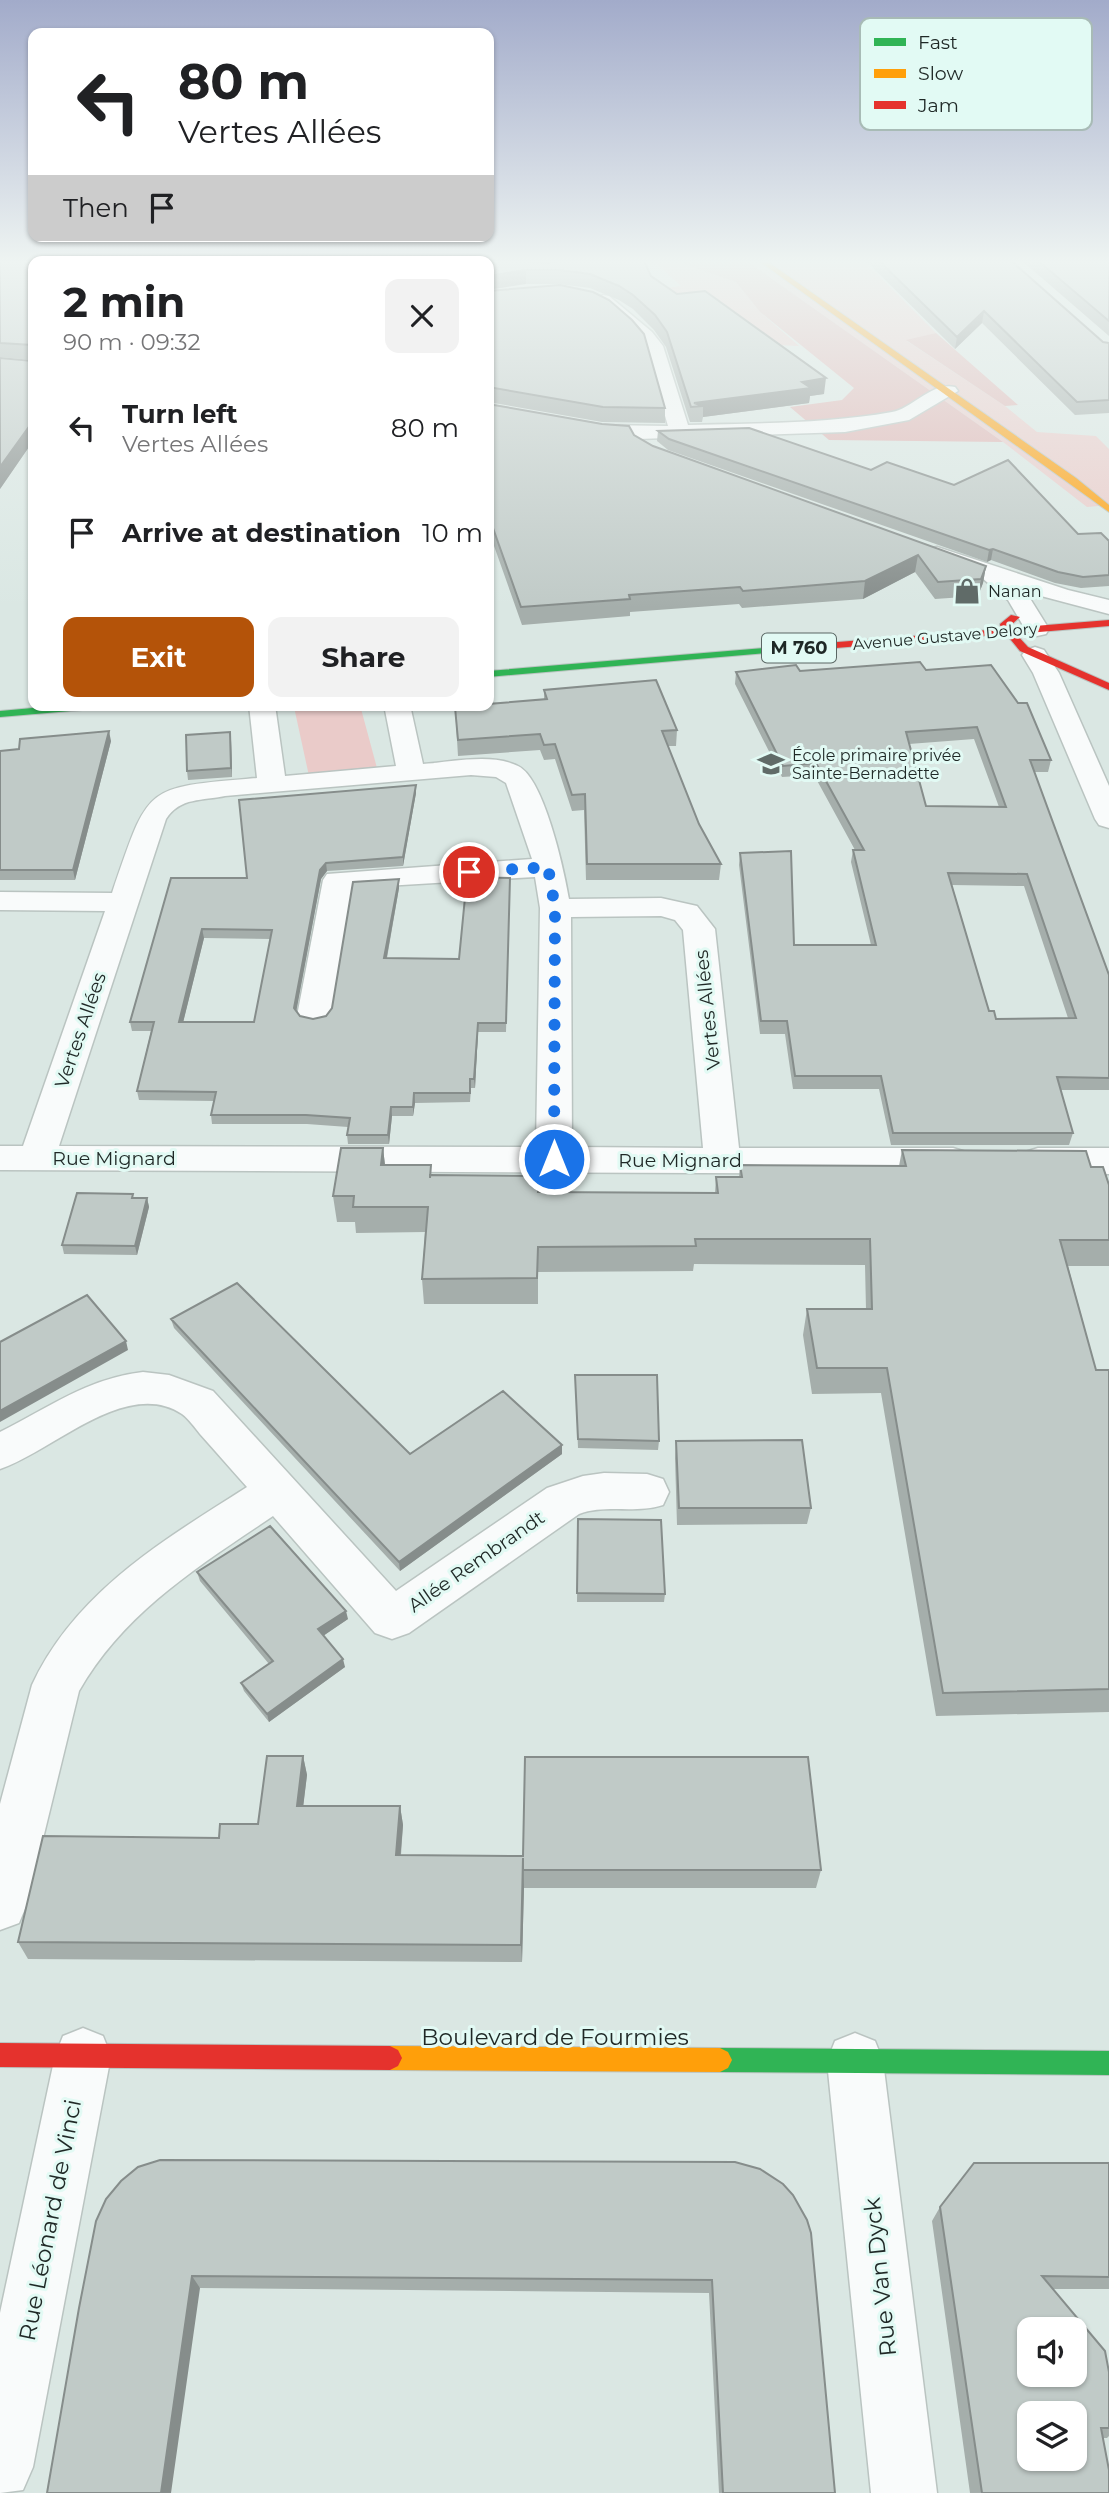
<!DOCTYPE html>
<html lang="en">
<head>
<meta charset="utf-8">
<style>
  :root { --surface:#fff; --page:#f2f2f2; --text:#202124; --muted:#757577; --accent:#b45309 }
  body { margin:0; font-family:Montserrat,sans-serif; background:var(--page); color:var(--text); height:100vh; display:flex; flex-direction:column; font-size:26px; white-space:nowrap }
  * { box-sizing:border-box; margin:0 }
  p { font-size:23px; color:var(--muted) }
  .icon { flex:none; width:38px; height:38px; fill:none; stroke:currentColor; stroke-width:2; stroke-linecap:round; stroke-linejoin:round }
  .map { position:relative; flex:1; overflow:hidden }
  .sheet { position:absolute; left:28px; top:256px; width:466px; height:455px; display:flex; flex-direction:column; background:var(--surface); border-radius:14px; box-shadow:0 2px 5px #0004 }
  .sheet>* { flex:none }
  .top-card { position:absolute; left:28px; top:28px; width:466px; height:214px; border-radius:14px; box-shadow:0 2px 5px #0004; background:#fff; color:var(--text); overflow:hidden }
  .tools { position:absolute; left:1017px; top:2317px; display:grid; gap:14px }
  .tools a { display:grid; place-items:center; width:70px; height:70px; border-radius:14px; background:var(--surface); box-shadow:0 2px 5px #0004; font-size:35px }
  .pin { position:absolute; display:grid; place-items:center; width:60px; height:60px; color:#fff; margin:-30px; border:4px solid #fff; border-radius:50%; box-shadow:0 2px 7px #0007 }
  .me { position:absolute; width:77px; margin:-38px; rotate:0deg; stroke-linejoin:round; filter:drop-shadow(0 0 5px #0008) }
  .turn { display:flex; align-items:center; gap:24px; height:147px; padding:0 35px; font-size:32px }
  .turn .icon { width:91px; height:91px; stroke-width:2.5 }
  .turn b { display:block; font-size:49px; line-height:60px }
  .then { display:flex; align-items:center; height:66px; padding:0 35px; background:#0003; gap:14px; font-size:26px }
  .round { display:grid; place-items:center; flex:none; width:74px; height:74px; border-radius:14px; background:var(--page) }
  .overview { display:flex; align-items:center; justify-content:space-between; height:119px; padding:0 35px }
  h1 { font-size:42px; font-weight:700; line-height:52px }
  .action { display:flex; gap:14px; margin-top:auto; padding:14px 35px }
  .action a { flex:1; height:80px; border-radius:14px; background:var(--accent); color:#fff; font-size:28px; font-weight:700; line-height:80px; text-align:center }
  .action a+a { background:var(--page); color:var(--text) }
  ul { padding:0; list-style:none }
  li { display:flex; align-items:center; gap:21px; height:105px; padding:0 35px }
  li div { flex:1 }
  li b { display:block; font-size:26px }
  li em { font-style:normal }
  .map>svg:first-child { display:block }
  .green { fill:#eacbc9 }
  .forest { fill:#dfb3b2 }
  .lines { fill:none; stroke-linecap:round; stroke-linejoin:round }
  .street-casing { stroke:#bac4c1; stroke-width:3 }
  .fast-casing { stroke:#bac4c1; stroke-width:2 }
  .slow-casing { stroke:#bac4c1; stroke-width:2 }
  .jam-casing { stroke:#bac4c1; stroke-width:2 }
  .street { fill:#f9fbfb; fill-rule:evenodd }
  .fast { fill:#30b455; fill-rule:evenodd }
  .slow { fill:#ff9f0a; fill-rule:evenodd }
  .jam { fill:#e5322d; fill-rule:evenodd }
  .wall { fill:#a5aeab; fill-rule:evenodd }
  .shaded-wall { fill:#868d8b }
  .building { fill:#c0cac7; stroke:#868d8b; stroke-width:2; fill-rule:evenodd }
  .route { stroke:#1a73e8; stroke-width:12; stroke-dasharray:0 21.6 }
  .labels { text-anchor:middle; stroke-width:6; stroke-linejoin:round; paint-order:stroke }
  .far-poi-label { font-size:16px; fill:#1f2826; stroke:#e2faf4; text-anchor:start }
  .far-street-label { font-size:16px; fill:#1f2826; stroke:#e2faf4 }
  .shield { fill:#e2faf4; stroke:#5a6764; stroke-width:2 }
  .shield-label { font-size:18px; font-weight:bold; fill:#1f2826 }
  .street-label { font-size:19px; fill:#1f2826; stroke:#e2faf4 }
  .near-street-label { font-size:23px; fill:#1f2826; stroke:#e2faf4 }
  .key { fill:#e2faf4; stroke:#a8bbb6; stroke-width:2 }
  .key-label { font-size:19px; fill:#1f2826 }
</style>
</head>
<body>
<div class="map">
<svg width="1109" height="2493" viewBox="0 0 1109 2493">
  <rect width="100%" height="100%" fill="#dae7e3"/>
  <!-- green -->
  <path class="green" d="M651,259H679L684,264L736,282L760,312L799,346L776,345L624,294L681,286Z
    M744,259H862L936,333L907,341L1005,406L1037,432L1096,436L1109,449V505L1087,507L1003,442Z
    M316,705H360L377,768L309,776L294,707Z"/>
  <!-- forest -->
  <path class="forest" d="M679,259H744L1003,442L829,440L790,407L842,400L854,388L760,312L736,282L684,264Z
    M936,333L1018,405L1005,406L906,340Z"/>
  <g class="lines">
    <!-- street casing -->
    <g class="street-casing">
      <path id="street" d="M603,295L609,296L652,332L663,346L688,425C756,423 825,424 892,412C913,408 933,381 955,387L958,391L909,420L845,432L638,439L602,437L488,417V405L602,425L668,426L645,347L597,304L594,300Z
        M937,547L1068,590L1109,600V614L1026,592L1049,629L1046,634L1037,636L1028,634L1008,600L981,577L929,559L925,554L929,549Z
        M1035,647L1044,650L1059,673L1109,786V828L1099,825L1095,819L1033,673L1022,655L1026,650Z
        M249,705H275L285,776L396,766L384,705H410L423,764C452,762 492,753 518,766C544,778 564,870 569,899L661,898L697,906L715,929L739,1148H953L966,1152L971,1161L966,1170L953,1174L0,1170V1146H23L105,911L0,910V892L112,893C150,784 142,788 257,778ZM471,775L496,777L506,783L532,859L327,874L323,880L297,1016L302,1023L314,1026L326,1023L331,1016L352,888L535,877L540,908L536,1147L59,1146L166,819C180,797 203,801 225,796ZM661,916L675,920L683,930L703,1148L572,1147L571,917Z
        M1038,1148H1109V1174H1038L1025,1170L1020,1161L1025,1152Z
        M143,1372L169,1375L213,1391L396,1591L547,1488L583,1476L604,1473L647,1474L663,1479L669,1492L663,1505C635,1514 606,1504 579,1514L409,1633L392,1639L375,1633L273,1516C199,1566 124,1612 79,1691L27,1904L19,1923L0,1930V1804L32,1685C75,1592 164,1540 247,1487C231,1469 216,1452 200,1434C195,1428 189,1419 182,1414C126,1377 52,1452 0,1469V1432C50,1407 86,1379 143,1372Z
        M83,2028L103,2036L111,2056L33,2467L23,2490L0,2493V2313L55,2056L63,2036Z
        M855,2033L875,2041L883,2061L937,2493H871L827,2061L835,2041Z"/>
    </g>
    <!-- fast casing -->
    <g class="fast-casing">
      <path id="fast" d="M775,647L779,648V652L488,677V671Z
        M65,705H111L106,708L0,717V711Z
        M720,2048L1109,2051V2075L720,2072L712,2068L708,2060L712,2052Z"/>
    </g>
    <!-- slow casing -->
    <g class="slow-casing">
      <path id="slow" d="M756,259H764L1076,478L1109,505V512Z
        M390,2046L720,2048L728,2052L732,2060L728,2068L720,2072L390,2070L382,2066L378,2058L382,2050Z"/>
    </g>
    <!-- jam casing -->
    <g class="jam-casing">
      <path id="jam" d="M1011,615L1020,617L1010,626L1011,628L1109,620V626L1016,634L1028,647L1109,683V690L1020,651L1006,634L775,653L770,650L775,647L1001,629L1000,624Z
        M0,2043L390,2046L398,2050L402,2058L398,2066L390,2070L0,2067Z"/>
    </g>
    <!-- street -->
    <use href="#street" class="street"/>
    <!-- fast -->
    <use href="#fast" class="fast"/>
    <!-- slow -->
    <use href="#slow" class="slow"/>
    <!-- jam -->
    <use href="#jam" class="jam"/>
  </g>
  <!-- wall -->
  <path class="wall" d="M0,259L33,261V441L0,489L32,360L0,357Z
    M126,259H543L527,262L651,276L824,394L810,396L809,403L703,417L702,422H690L666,347L654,330L633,309L619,300L590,288L559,284H526L488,261Z
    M866,259H1009L1103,342L1109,343V413L1075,415L982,323L955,349L866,261Z
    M1020,259H1109V336Z
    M488,291L665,408V423L602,422L488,402Z
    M488,404L634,435L653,446L986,566L983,583L978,596L935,599L915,572L863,599L742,608L739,604L630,612V616L522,625L488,529Z
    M658,431L871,470L1078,534L1109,541V586L1081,588L1055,583L991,560L987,562L668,450L657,441Z
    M926,670L1051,760L1048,772H1034L1109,975V1090H1060L1073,1133L1069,1145H891L879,1089H793L785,1034H760L739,865L740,853L794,945H871L851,862L853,850H855L814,775L782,777L735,684L736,672ZM974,739L999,807L926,806L909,744ZM952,885L1024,886L1068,1018L996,1019L989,1011Z
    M544,690L677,730L676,746H668L699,824L721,864L719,880H586L584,810L572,811L555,759L544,760L540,750L458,756L455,707L544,700Z
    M231,740L232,777L188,780L187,771Z
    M111,741L75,880H0V751Z
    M416,793L403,866L327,871L321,879L296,1011L300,1016L313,1019L326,1016L332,1008L399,879V888L387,958L459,959L510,878L506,1032H478L475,1088H471L470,1102L415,1103L413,1116H392L389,1144H348L347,1135L348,1127L307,1124H212L211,1115L214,1101L139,1100L137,1091L151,1031H132L130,1022L171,878H247ZM204,938L271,939L254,1022H183Z
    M383,1148L385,1165L432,1175L539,1192L715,1193L716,1177H739L740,1165L899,1166L902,1150L1091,1167L1109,1185V1266H1068L1096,1370H1109V1712L936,1716L881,1393L812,1394L803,1335L807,1309H866L865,1265L694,1264L693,1271L538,1272V1304H424L422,1279L425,1232L356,1233L355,1222H337L333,1196Z
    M134,1198H147L149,1207L137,1255L64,1254L62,1245Z
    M171,1319L410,1454H562L400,1571L174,1328Z
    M575,1375L659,1441L658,1450L578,1448Z
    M676,1441L811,1508L807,1524L677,1525L675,1458Z
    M578,1519L665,1594L664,1602H577Z
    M197,1572L348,1619L323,1636L345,1667L269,1722L244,1691L241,1683L269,1664L200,1581Z
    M303,1756L307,1775L303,1806H400L403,1825L401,1855L821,1870L816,1888H524V1887L522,1962L28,1959L18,1942L219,1838L258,1824Z
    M735,2162L835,2493H719L709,2293L200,2288L96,2221Z
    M1109,2163V2289H1053L1109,2372V2436L1107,2438H1103L1109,2493H970L932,2221L940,2207Z"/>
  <!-- shaded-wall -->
  <path class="shaded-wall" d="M514,259H536L521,263Z
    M526,270V284L488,290V276Z
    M984,311L982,323L955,349L957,337Z
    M826,378L824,394L810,396L809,403L703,417V406L694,403L802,382Z
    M33,421V441L0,489V467Z
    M993,549L991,560L987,562L989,550Z
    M918,555L915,572L863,599L865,581Z
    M986,566L983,583L978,596L981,579Z
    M109,731L111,741L75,880L73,870Z
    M230,732L231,740L232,777L231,768Z
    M416,785V793L403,866V857Z
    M326,863L327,871L321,879L295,1018L294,1008L320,870Z
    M399,879V888L385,967L384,958Z
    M202,929L204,938L181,1031L179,1022Z
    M478,1023V1032L475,1088L474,1079Z
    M414,1093L415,1103L413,1116V1107Z
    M391,1107L392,1116L389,1144L388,1135Z
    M383,1148L386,1174L381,1165Z
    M147,1198L149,1207L137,1255L135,1246Z
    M126,1341L128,1350L0,1422V1411Z
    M562,1445V1454L400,1571L399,1562Z
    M346,1611L348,1619L320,1638L318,1629Z
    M343,1659L345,1667L269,1722L267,1714Z
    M303,1756L307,1775L301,1825L297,1806Z
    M400,1806L403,1825L399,1873L396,1855Z
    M523,1858L524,1887L522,1962L521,1945Z
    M192,2276L200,2288L171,2493H161Z"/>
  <!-- building -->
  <path class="building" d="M0,259H50V261H33V421L0,467V358L32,361V345L0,343Z
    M126,259H521L529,262L548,263L571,259H643L651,276L677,294L705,291L826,378L802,382L811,388L694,403L703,406L691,407L667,332L655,315L633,295L619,286L590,274L559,270H526L488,276V261H126Z
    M877,259H1009L1103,342L1109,343V400L1077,402L984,311L957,337Z
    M1036,259H1109V321Z
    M560,285L593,292L609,300L632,320L644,334L665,408L603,407L488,387V291Z
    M488,404L602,424L629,426L634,435L653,446L986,566L981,579L938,582L918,555L865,581L743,591L740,587L629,595L630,599L521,607L488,514Z
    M749,428L871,470L887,462L954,485L1008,460L1078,534L1101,533L1109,541V575L1083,577L1058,572L993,549L989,550L669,439L658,431Z
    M920,662L926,670L991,665L1018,703H1027L1051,760H1030L1109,975V1078L1057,1077L1073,1133H893L881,1076H795L787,1021H761L740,853L791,851L794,945H876L853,850H864L816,763L783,766L736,672L796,665L800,671ZM977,727L1006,807L926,806L906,732ZM948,873L1027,874L1076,1018L996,1019L994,1011H989Z
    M656,680L677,730L662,731L699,824L721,864H587L585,794L572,795L555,744L544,745L540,734L458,740L455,707L488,705V704L547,699L544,690Z
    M109,731L73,870H0V751L19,749L20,739Z
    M230,732L231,768L187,771L186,735Z
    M416,785L403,857L326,863L320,870L294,1008L300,1016L313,1019L326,1016L332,1008L353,882L399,879L384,958L459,959L467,877L510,878L506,1023H478L474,1079H470V1093H414L413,1107H391L388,1135H347L350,1118L306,1115H211L216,1092L137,1091L154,1022H130L171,878H247L239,800ZM202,929L272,930L254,1022H179Z
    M341,1148H383L381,1165H431L430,1178V1175L539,1176L538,1192L718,1193L716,1177H742L740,1165L906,1166L902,1150L1086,1151L1091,1167H1103L1109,1185V1240H1060L1096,1370H1109V1689L943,1693L887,1368H817L807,1309H872L870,1239H695L696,1246L538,1247L537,1278L422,1279L428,1207H353L354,1196H333Z
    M77,1193L133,1194L132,1198H147L135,1246L62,1245Z
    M237,1283L410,1454L503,1391L562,1445L399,1562L171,1319Z
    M87,1295L126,1341L0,1411V1342Z
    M575,1375H657L659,1441L578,1439Z
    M802,1440L811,1508H679L676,1441Z
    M578,1519L661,1520L665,1594L577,1593Z
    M270,1526L346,1611L318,1629L343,1659L267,1714L241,1683L273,1661L197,1572Z
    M267,1756H303L297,1806H400L396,1855L523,1856L525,1757H808L821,1870H523V1858L521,1945L18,1942L43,1836L219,1838L220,1824H258Z
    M160,2160L735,2162L760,2169L783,2184L793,2195L807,2220L811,2233L835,2493H723L712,2280L192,2276L161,2493H47L79,2308L96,2221L106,2199L121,2181L138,2167Z
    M974,2163H1109V2277L1042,2276L1105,2351L1109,2372V2428H1101L1109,2470V2493H982L940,2207ZM1029,2329H1074V2375H1029ZM1029,2413H1074V2459H1029Z"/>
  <!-- sky -->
  <linearGradient id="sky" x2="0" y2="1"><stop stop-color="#a2abca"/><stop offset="0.43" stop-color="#eef4f2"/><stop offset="1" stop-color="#eef4f2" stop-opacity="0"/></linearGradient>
  <rect width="1109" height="608" fill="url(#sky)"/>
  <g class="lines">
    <!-- route -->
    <path class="route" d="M469,872L548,867L555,908L554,1159"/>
  </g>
  <!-- icons -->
  <defs>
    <g id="shop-bare" transform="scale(2.1)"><path d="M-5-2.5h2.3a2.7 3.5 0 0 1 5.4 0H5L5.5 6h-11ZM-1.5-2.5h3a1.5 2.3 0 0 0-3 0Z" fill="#606b68" stroke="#e2faf4" stroke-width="2.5" paint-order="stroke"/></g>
    <g id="school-bare" transform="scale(2.1)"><path d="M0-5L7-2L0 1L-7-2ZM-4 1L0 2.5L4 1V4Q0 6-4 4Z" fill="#606b68" stroke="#e2faf4" stroke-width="2.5" paint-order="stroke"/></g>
  </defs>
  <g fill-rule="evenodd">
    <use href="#shop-bare" x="967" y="591"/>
    <use href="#school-bare" x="771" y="764"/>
  </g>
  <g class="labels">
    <!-- far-poi labels -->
    <g class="far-poi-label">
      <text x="988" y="597">Nanan</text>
      <text x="792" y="761">École primaire privée<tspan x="792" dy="18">Sainte-Bernadette</tspan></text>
    </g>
    <!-- far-street labels -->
    <g class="far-street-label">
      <text transform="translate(945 636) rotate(-5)" y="6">Avenue Gustave Delory</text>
    </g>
    <!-- shield labels -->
    <rect class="shield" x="762" y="633.5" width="74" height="29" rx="5"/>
    <g class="shield-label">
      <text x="799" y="654">M 760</text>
    </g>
    <!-- street labels -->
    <g class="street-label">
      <text transform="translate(707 1010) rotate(-96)" y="7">Vertes Allées</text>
      <text transform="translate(80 1030) rotate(-71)" y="7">Vertes Allées</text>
      <text x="114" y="1165">Rue Mignard</text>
      <text x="680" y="1167">Rue Mignard</text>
      <text transform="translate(476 1561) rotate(-35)" y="7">Allée Rembrandt</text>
    </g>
    <!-- near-street labels -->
    <g class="near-street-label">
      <text x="555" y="2045">Boulevard de Fourmies</text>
      <text transform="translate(50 2220) rotate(-79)" y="8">Rue Léonard de Vinci</text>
      <text transform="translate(880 2277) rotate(-96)" y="8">Rue Van Dyck</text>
    </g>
  </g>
  <!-- legend -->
  <rect x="860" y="18" width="232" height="112" rx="10" class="key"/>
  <rect x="874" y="38" width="32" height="8" fill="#30b455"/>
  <rect x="874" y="69" width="32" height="9" fill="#ff9f0a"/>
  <rect x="874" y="101" width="32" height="8" fill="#e5322d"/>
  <g class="key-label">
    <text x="918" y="49">Fast</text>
    <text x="918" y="80">Slow</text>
    <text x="918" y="112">Jam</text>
  </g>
</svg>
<div class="tools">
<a><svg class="icon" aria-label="sound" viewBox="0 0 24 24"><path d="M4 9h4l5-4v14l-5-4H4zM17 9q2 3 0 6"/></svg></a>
<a><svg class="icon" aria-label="layers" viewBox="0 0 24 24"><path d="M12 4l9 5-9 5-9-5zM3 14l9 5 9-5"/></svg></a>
</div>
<div class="pin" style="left:469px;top:872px;background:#d93025"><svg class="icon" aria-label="arrive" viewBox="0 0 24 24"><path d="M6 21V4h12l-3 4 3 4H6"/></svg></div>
<svg class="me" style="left:554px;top:1159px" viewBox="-20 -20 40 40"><circle r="17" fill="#1a73e8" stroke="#fff" stroke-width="3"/><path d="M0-11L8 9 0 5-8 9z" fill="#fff"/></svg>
<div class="top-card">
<div class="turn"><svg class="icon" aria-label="left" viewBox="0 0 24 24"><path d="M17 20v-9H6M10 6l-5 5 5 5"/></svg><div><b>80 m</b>Vertes Allées</div></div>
<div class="then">Then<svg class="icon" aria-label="arrive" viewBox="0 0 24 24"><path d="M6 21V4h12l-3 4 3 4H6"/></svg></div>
</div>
<section class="sheet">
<div class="overview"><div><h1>2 min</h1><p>90 m · 09:32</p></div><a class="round"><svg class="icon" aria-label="close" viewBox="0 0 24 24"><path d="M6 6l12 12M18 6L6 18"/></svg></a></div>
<ul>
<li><svg class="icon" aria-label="left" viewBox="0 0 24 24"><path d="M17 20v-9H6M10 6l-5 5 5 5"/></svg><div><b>Turn left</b><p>Vertes Allées</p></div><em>80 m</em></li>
<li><svg class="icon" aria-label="arrive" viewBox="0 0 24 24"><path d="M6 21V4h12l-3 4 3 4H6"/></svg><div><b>Arrive at destination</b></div><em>10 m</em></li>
</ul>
<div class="action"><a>Exit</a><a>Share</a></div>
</section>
</div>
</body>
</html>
